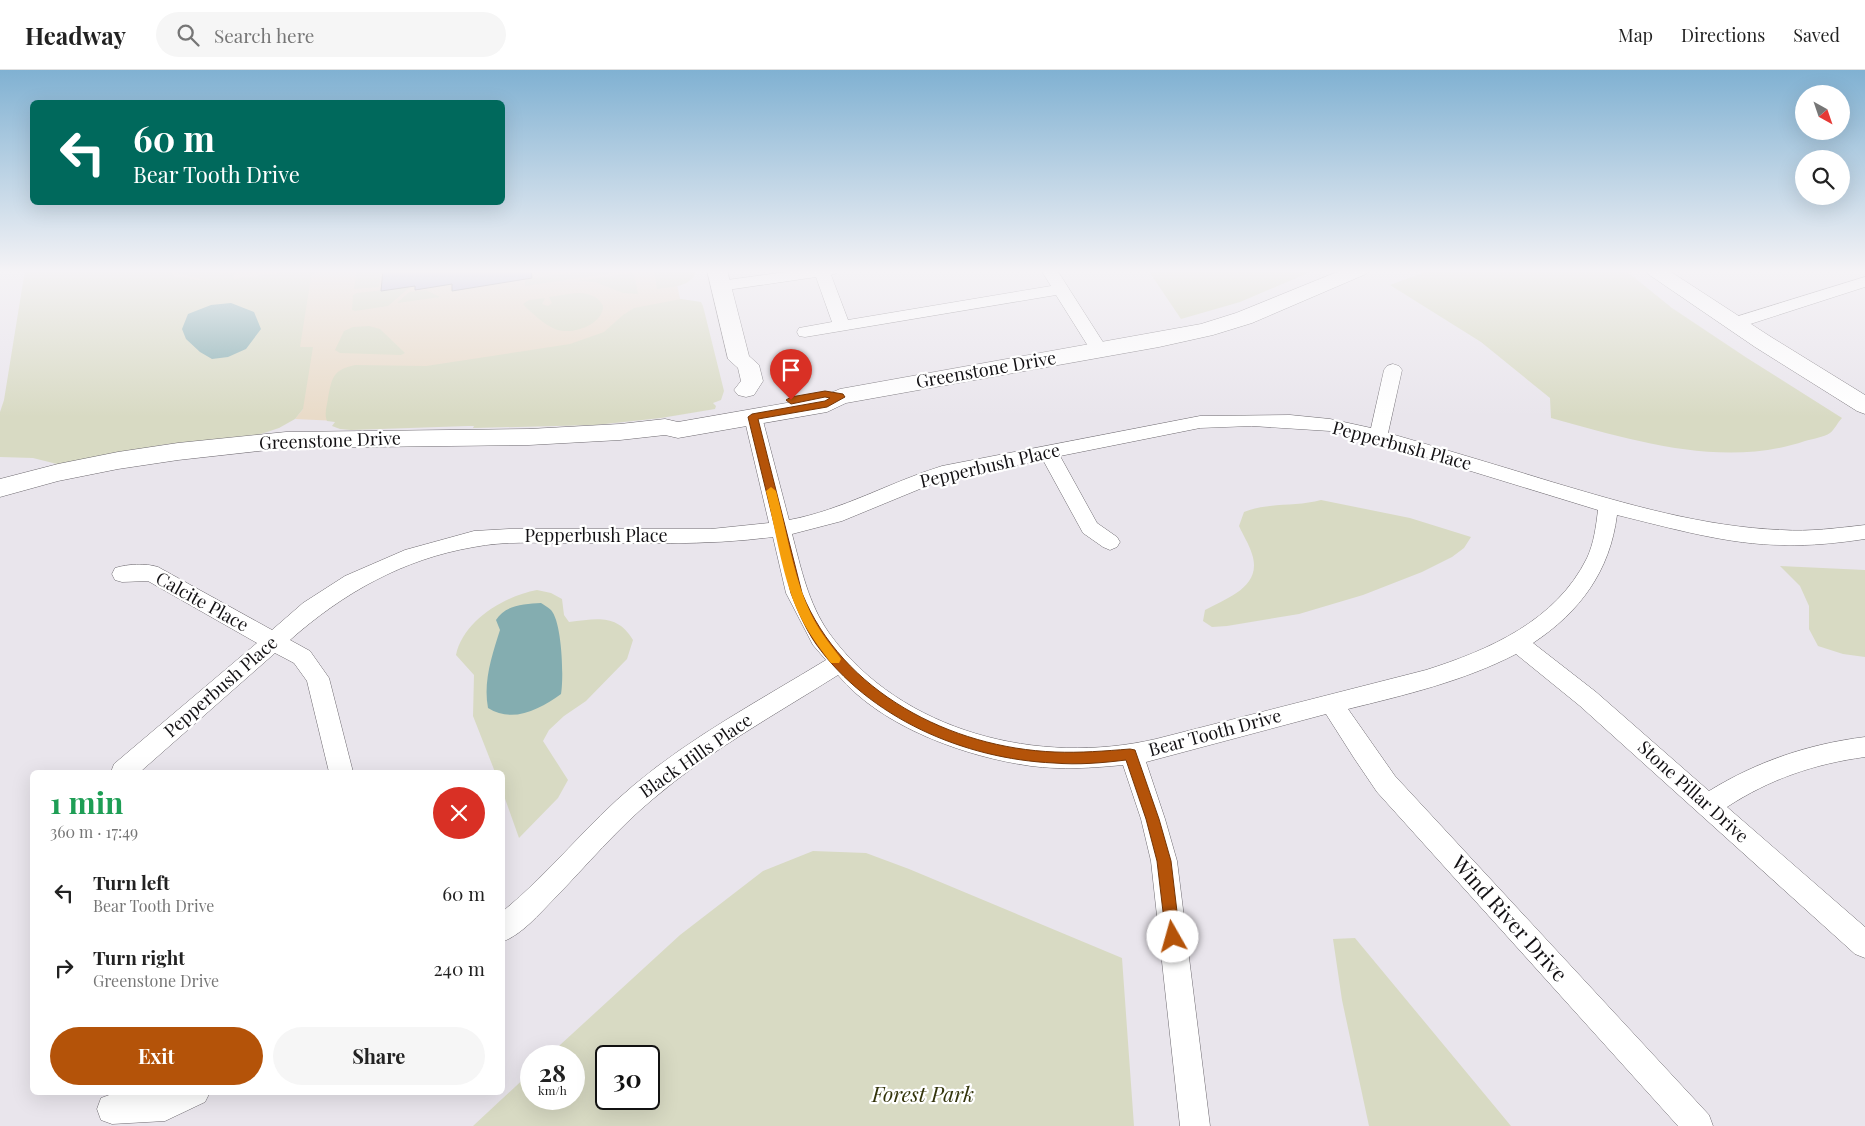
<!DOCTYPE html>
<html lang="en">
<head>
<meta charset="utf-8">
<style>
  :root { --surface:#fff; --page:#f6f6f6; --text:#222; --muted:#767676; --line:#e0e0e0; --accent:#b45309 }
  body { margin:0; font-family:"Playfair Display",serif; background:var(--page); color:var(--text); height:100vh; display:flex; flex-direction:column; font-size:19px; white-space:nowrap }
  * { box-sizing:border-box; margin:0 }
  p { font-size:16px; color:var(--muted) }
  .icon { flex:none; width:28px; height:28px; fill:none; stroke:currentColor; stroke-width:2; stroke-linecap:round; stroke-linejoin:round }
  .map { position:relative; flex:1; overflow:hidden }
  .details { position:absolute; left:30px; top:700px; width:475px; height:325px; display:flex; flex-direction:column; background:var(--surface); border-radius:8px; box-shadow:0 5px 20px #0002 }
  .details>* { flex:none }
  .banner { position:absolute; left:30px; top:30px; width:475px; height:105px; border-radius:8px; box-shadow:0 5px 20px #0002; background:#00695c; color:#fff; overflow:hidden }
  .needle { width:32px; rotate:140deg }
  .controls { position:absolute; left:1795px; top:15px; display:grid; gap:10px }
  .controls a { display:grid; place-items:center; width:55px; height:55px; border-radius:50%; background:var(--surface); box-shadow:0 5px 20px #0002; font-size:25px }
  .speed { position:absolute; left:520px; top:975px; display:flex; gap:10px; font-size:25px; font-weight:700; text-align:center }
  .speed>* { display:grid; place-content:center; width:65px; height:65px; border-radius:50%; background:var(--surface); box-shadow:0 5px 20px #0002; line-height:1 }
  .speed small { font-size:12px; font-weight:400 }
  .speed .limit { border:2px solid #111; border-radius:8px; background:#fff; color:#111 }
  .pin { position:absolute; display:grid; place-items:center; width:42px; height:42px; color:#fff; margin:-51px -21px; border-radius:50% 50% 50% 0; rotate:-45deg; box-shadow:0 0 5px #0007 }
  .pin .icon { rotate:45deg }
  .me { position:absolute; width:55px; margin:-28px; rotate:353deg; stroke-linejoin:round; filter:drop-shadow(0 0 4px #0008) }
  .turn { display:flex; align-items:center; gap:18px; height:105px; padding:0 20px; font-size:22px }
  .turn .icon { width:65px; height:65px; stroke-width:2.5 }
  .turn b { display:block; font-size:35px; line-height:42px }
  .round { display:grid; place-items:center; flex:none; width:52px; height:52px; border-radius:26px; background:var(--page) }
  .headline { display:flex; align-items:center; justify-content:space-between; height:85px; padding:0 20px }
  h1 { font-size:30px; font-weight:700; line-height:38px; color:#1e9e55 }
  .primary-button { display:flex; gap:10px; margin-top:auto; padding:10px 20px }
  .primary-button a { flex:1; height:58px; border-radius:30px; background:var(--accent); color:#fff; font-size:20px; font-weight:700; line-height:58px; text-align:center }
  .primary-button a+a { background:var(--page); color:var(--text) }
  ul { padding:0; list-style:none }
  li { display:flex; align-items:center; gap:15px; height:75px; padding:0 20px }
  li div { flex:1 }
  li b { display:block; font-size:19px }
  li em { font-style:normal }
  header { display:flex; align-items:center; gap:30px; box-sizing:border-box; height:70px; padding:0 25px; background:var(--surface); border-bottom:1px solid var(--line) }
  header strong { font-size:24px }
  nav { display:flex; gap:28px; margin-inline-start:auto; font-size:18px }
  .search { width:350px; height:45px; background:var(--page); display:flex; align-items:center; gap:12px; box-sizing:border-box; padding:0 18px; border-radius:28px; color:var(--muted); font-size:19px }
  .map>svg:first-child { display:block }
  .education { fill:#e9dbc8 }
  .green { fill:#d8dac3; fill-rule:evenodd }
  .water { fill:#84adb0 }
  .building { fill:#b4b7d6; stroke:#85868c }
  .lines { fill:none; stroke-linecap:round; stroke-linejoin:round }
  .street-casing { stroke:#6e6a70; stroke-width:1 }
  .secondary-casing { stroke:#6e6a70; stroke-width:1 }
  .street { fill:#fff; fill-rule:evenodd }
  .secondary { fill:#fff; fill-rule:evenodd }
  .route { fill:#b45309; stroke:#753606 }
  .slow { fill:#f59e0b }
  .labels { text-anchor:middle; stroke-width:4.5; stroke-linejoin:round; paint-order:stroke }
  .street-label { font-size:18px; fill:#131114; stroke:#fff }
  .near-street-label { font-size:21px; fill:#131114; stroke:#fff }
  .near-park-label { font-size:21px; font-style:italic; fill:#33340b; stroke:#fff }
</style>
</head>
<body>
<header>
<strong>Headway</strong>
<div class="search"><svg class="icon" aria-label="search" viewBox="0 0 24 24"><circle cx="10" cy="10" r="6"/><path d="M15 15l6 6"/></svg>Search here</div>
<nav><a>Map</a><a>Directions</a><a>Saved</a></nav>
</header>
<div class="map">
<svg width="1865" height="1056" viewBox="0 0 1865 1056">
  <rect width="100%" height="100%" fill="#e9e5ec"/>
  <!-- education -->
  <path class="education" d="M42,200H674L698,315L338,351L295,349L303,339L300,328L223,214Z"/>
  <!-- green -->
  <path class="green" d="M25,200H170L173,206L212,212L177,203L175,200H210L220,203H234V209L300,200H326L312,204L311,207L300,277H313L303,339L295,349L279,358L258,365L162,375L61,395L33,388L0,387V342L4,330Z
    M357,200H381L379,217L354,219Z
    M592,200H634L525,216V211L528,209Z
    M654,200H695L696,202C691,217 671,217 657,219Z
    M1148,200H1315L1240,232L1181,249Z
    M1430,200H1625L1672,238L1747,288L1842,348C1838,352 1834,360 1830,363C1824,367 1812,369 1805,371C1722,399 1632,370 1551,348L1550,328L1481,272L1390,215Z
    M634,203L638,224L623,223L595,212L577,211Z
    M410,217L388,236L355,241L352,240L353,225L357,223Z
    M426,220L440,227L397,233L409,222Z
    M576,223C587,223 598,225 603,236C603,255 571,266 555,259C545,255 530,242 523,234L529,230L545,228L542,234L548,236L552,233L549,227Z
    M681,229L701,232L703,236L724,321L721,330L713,333L716,336L715,339L661,348L596,355L473,358L474,356H468L351,360L340,359L332,356L335,352L327,351C324,343 327,336 328,328C332,307 333,300 355,295L426,296L570,274L604,262L623,245L634,238Z
    M369,256L380,259L405,283L401,285L340,283L335,280L344,261L353,257Z
    M1321,430L1410,448L1471,467L1464,478L1452,487L1422,502L1363,525L1299,544L1227,556L1212,557L1203,551L1205,540C1226,528 1263,517 1252,484C1249,474 1243,465 1239,456L1244,442C1268,432 1296,437 1321,430Z
    M1780,496L1865,500V587L1843,584L1818,576L1809,559V536L1800,516Z
    M537,520L551,523L562,529L564,545L569,552C596,549 617,543 633,570L627,589L586,631L564,646L549,660L543,671L568,710L558,728L519,768L503,723L502,702H495L473,646L474,605L456,585C463,551 504,526 537,520Z
    M813,781L866,783L909,799L1122,888L1134,1056H473L531,1002V1029H574V986H548L680,865L763,801ZM606,986H649V1029H606Z
    M1355,868L1511,1056H1369L1342,930L1333,869Z"/>
  <!-- water -->
  <path class="water" d="M231,233L254,242L261,259L246,279L228,287L212,289L200,282L186,269L182,259L188,244L211,235Z
    M541,533C544,535 548,537 551,540C562,552 564,607 561,624C540,639 513,654 488,638C483,612 492,585 500,560L496,550C505,535 524,534 541,533Z"/>
  <!-- building -->
  <path class="building" d="M383,200H531L532,208L452,221V214L415,220V216L381,221Z"/>
  <g class="lines">
    <!-- street casing -->
    <g class="street-casing">
      <path id="street" d="M801,200H839L837,203L831,205L848,250L1051,216L1041,200H1057L1108,280L1105,284L1099,285L1093,284L1056,225L805,267L799,266L797,262L799,258L832,252L816,207L720,221L714,219L712,216L714,213L720,211Z
        M1865,207V217L1741,257H1729L1727,253L1729,249Z
        M1393,294L1399,296L1402,300L1388,363C1443,379 1497,395 1552,412C1626,434 1704,457 1782,460C1809,462 1838,458 1865,455V469C1838,473 1811,476 1784,475C1729,475 1671,458 1617,445C1610,501 1580,542 1533,573L1596,622L1709,721C1758,691 1809,674 1865,667V687C1814,694 1770,709 1727,737L1865,857V888L1855,884L1580,636L1516,584C1464,611 1405,625 1348,639L1395,706L1709,1045L1713,1056H1678L1377,722L1354,688L1326,644L1146,692L1165,749L1177,791L1210,1056H1180L1151,791L1141,749L1123,695C1092,698 1062,700 1031,696C966,687 881,657 838,605C776,644 709,681 653,729C617,759 587,795 554,829C539,844 523,864 502,872V842C550,803 587,754 634,715C691,667 762,629 826,590L813,575L786,523L773,467C705,476 637,473 568,473C537,473 504,471 474,477C403,489 343,523 290,570L310,581L329,608L353,702H329L307,611L294,593L275,583L140,702H111L114,694L257,573L148,511L122,512L115,510L112,504L115,498C128,494 145,493 158,497L272,560L303,533L345,506L405,480L474,461L509,459H711L769,453L744,347L747,343L753,341L759,343L762,347L789,450C843,440 890,412 942,396L1200,346L1290,345L1330,349L1371,358L1384,300L1387,296ZM1252,356L1330,361L1376,372L1598,440C1596,456 1594,473 1587,488C1556,551 1489,580 1426,600L1156,669C1040,696 901,663 829,563C808,533 801,498 792,464L842,451L944,409L1043,390L1083,463L1103,477L1110,480L1117,477L1120,472L1117,467L1097,453L1060,386L1200,358Z
        M141,1022H210L205,1032L165,1051L112,1054L101,1050L97,1039L101,1028L112,1024Z"/>
    </g>
    <!-- secondary casing -->
    <g class="secondary-casing">
      <path id="secondary" d="M707,200H727L749,286L759,295L763,311L754,325L746,327L738,325L734,320L741,311L738,298L728,289Z
        M1342,200H1369L1366,204L1252,253L1213,265L1159,277L846,333L827,342L678,368L665,365L620,370L529,375L286,378L178,390L118,399L58,411L0,427V409L58,394L118,382L178,373L286,362L529,359L620,354L665,349L678,352L821,327L840,319L1201,254L1236,243Z
        M1645,200H1668L1771,267L1865,325V344L1857,341L1755,277L1648,204Z"/>
    </g>
    <!-- street -->
    <use href="#street" class="street"/>
    <!-- secondary -->
    <use href="#secondary" class="secondary"/>
  </g>
  <!-- sky -->
  <linearGradient id="sky" x2="0" y2="1"><stop stop-color="#80b1d2"/><stop offset="0.58" stop-color="#f5f3f6"/><stop offset="1" stop-color="#f5f3f6" stop-opacity="0"/></linearGradient>
  <rect width="1865" height="347" fill="url(#sky)"/>
  <!-- route -->
  <path class="route" d="M825,321L843,324L845,327L827,337L758,349L802,523C842,622 951,678 1055,682C1080,683 1105,681 1130,679L1135,680L1159,749L1171,791L1180,867L1178,872L1173,874L1168,872L1166,867L1157,791L1146,749L1126,690C1102,693 1078,695 1054,693C964,689 869,648 816,574C805,558 798,541 791,523L748,347L752,344L825,331L830,328L825,327L791,334L786,330L791,327Z"/>
  <!-- slow -->
  <path class="slow" d="M771,417L776,421C787,462 793,506 811,544C818,559 829,573 839,586L841,589L839,593H831C820,578 809,564 801,548C783,512 776,461 766,421Z"/>
  <g class="labels">
    <!-- street labels -->
    <g class="street-label">
      <text transform="translate(986 300) rotate(-10)" y="6">Greenstone Drive</text>
      <text transform="translate(330 371) rotate(-2)" y="6">Greenstone Drive</text>
      <text transform="translate(1402 376) rotate(15)" y="6">Pepperbush Place</text>
      <text transform="translate(990 396) rotate(-13)" y="6">Pepperbush Place</text>
      <text x="596" y="472">Pepperbush Place</text>
      <text transform="translate(202 532) rotate(29)" y="6">Calcite Place</text>
      <text transform="translate(221 617) rotate(-41)" y="6">Pepperbush Place</text>
      <text transform="translate(1215 663) rotate(-15)" y="6">Bear Tooth Drive</text>
      <text transform="translate(696 686) rotate(-35)" y="6">Black Hills Place</text>
      <text transform="translate(1693 722) rotate(42)" y="6">Stone Pillar Drive</text>
    </g>
    <!-- near-street labels -->
    <g class="near-street-label">
      <text transform="translate(1509 849) rotate(48)" y="7">Wind River Drive</text>
    </g>
    <!-- near-park labels -->
    <g class="near-park-label">
      <text x="923" y="1032">Forest Park</text>
    </g>
  </g>
</svg>
<div class="controls">
<a><svg class="needle" viewBox="-14 -14 28 28"><path d="M0-13l5 13h-10z" fill="#e53935"/><path d="M0 13l5-13h-10z" fill="#767676"/></svg></a>
<a><svg class="icon" aria-label="search" viewBox="0 0 24 24"><circle cx="10" cy="10" r="6"/><path d="M15 15l6 6"/></svg></a>
</div>
<div class="speed"><div>28<small>km/h</small></div><div class="limit">30</div></div>
<div class="pin" style="left:791px;top:330px;background:#d93025"><svg class="icon" aria-label="arrive" viewBox="0 0 24 24"><path d="M6 21V4h12l-3 4 3 4H6"/></svg></div>
<svg class="me" style="left:1173px;top:867px" viewBox="-20 -20 40 40"><circle r="19" fill="#fff"/><path d="M0-13L10 11 0 6-10 11z" fill="#b45309"/></svg>
<div class="banner">
<div class="turn"><svg class="icon" aria-label="left" viewBox="0 0 24 24"><path d="M17 20v-9H6M10 6l-5 5 5 5"/></svg><div><b>60 m</b>Bear Tooth Drive</div></div>
</div>
<section class="details">
<div class="headline"><div><h1>1 min</h1><p>360 m · 17:49</p></div><a class="round" style="background:#d93025;color:#fff"><svg class="icon" aria-label="close" viewBox="0 0 24 24"><path d="M6 6l12 12M18 6L6 18"/></svg></a></div>
<ul>
<li><svg class="icon" aria-label="left" viewBox="0 0 24 24"><path d="M17 20v-9H6M10 6l-5 5 5 5"/></svg><div><b>Turn left</b><p>Bear Tooth Drive</p></div><em>60 m</em></li>
<li><svg class="icon" aria-label="right" viewBox="0 0 24 24"><path d="M7 20v-9h11M14 6l5 5-5 5"/></svg><div><b>Turn right</b><p>Greenstone Drive</p></div><em>240 m</em></li>
</ul>
<div class="primary-button"><a>Exit</a><a>Share</a></div>
</section>
</div>
</body>
</html>
